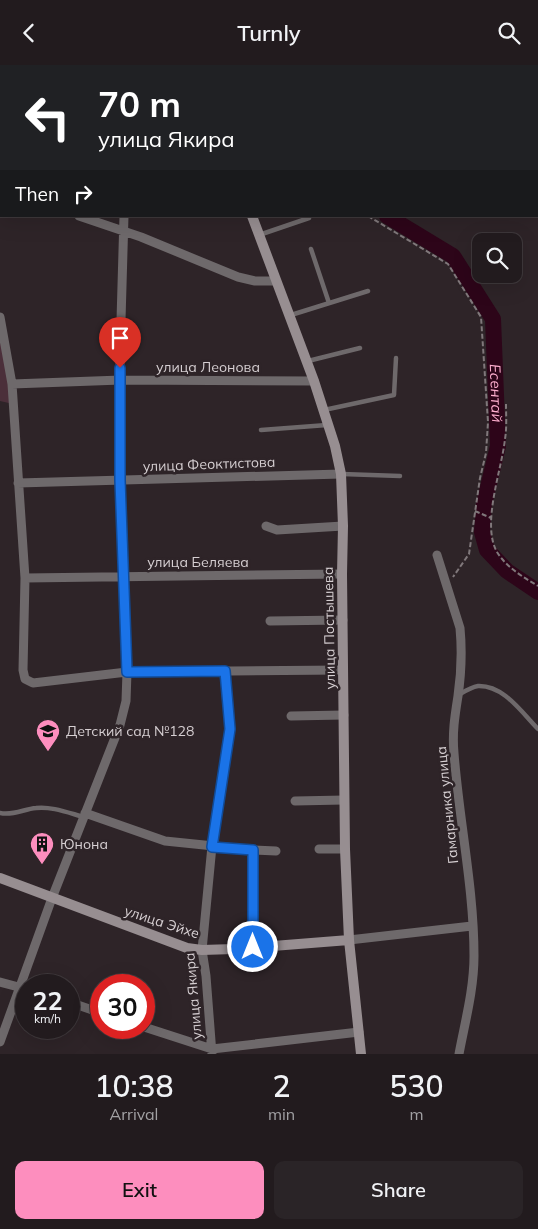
<!DOCTYPE html>
<html lang="en">
<head>
<meta charset="utf-8">
<style>
  :root { --surface:#221b1e; --page:#2a2427; --text:#f1f3f6; --muted:#a2a1a4; --line:#3f393c; --accent:#fd8ebe }
  body { margin:0; font-family:Mulish,sans-serif; background:var(--page); color:var(--text); height:100vh; display:flex; flex-direction:column; font-size:19px; white-space:nowrap }
  * { box-sizing:border-box; margin:0 }
  p { font-size:16px; color:var(--muted) }
  .icon { flex:none; width:28px; height:28px; fill:none; stroke:currentColor; stroke-width:2; stroke-linecap:round; stroke-linejoin:round }
  .map { position:relative; height:989px; overflow:hidden }
  .panel { display:flex; flex-direction:column; background:var(--surface); flex:1 }
  .panel>* { flex:none }
  .top-card { position:absolute; left:0px; top:0px; width:539px; height:152px; box-shadow:0 5px 20px #0002,0 0 0 1px var(--line); background:#202124; color:#fff; overflow:hidden }
  .fabs { position:absolute; left:472px; top:168px; display:grid; gap:10px }
  .fabs a { display:grid; place-items:center; width:50px; height:50px; border-radius:10px; background:var(--surface); box-shadow:0 5px 20px #0002,0 0 0 1px var(--line); font-size:25px }
  .speed { position:absolute; left:15px; top:909px; display:flex; gap:10px; font-size:25px; font-weight:700; text-align:center }
  .speed>* { display:grid; place-content:center; width:65px; height:65px; border-radius:50%; background:var(--surface); box-shadow:0 5px 20px #0002,0 0 0 1px var(--line); line-height:1 }
  .speed small { font-size:12px; font-weight:400 }
  .speed .limit { border:8px solid #d22; background:#fff; color:#111 }
  .pin { position:absolute; display:grid; place-items:center; width:42px; height:42px; color:#fff; margin:-51px -21px; border-radius:50% 50% 50% 0; rotate:-45deg; box-shadow:0 0 5px #0007 }
  .pin .icon { rotate:45deg }
  .me { position:absolute; width:55px; margin:-28px; rotate:0deg; stroke-linejoin:round; filter:drop-shadow(0 0 4px #0008) }
  .turn { display:flex; align-items:center; gap:18px; height:105px; padding:0 15px; font-size:22px }
  .turn .icon { width:65px; height:65px; stroke-width:2.5 }
  .turn b { display:block; font-size:35px; line-height:42px }
  .then { display:flex; align-items:center; height:48px; padding:0 15px; background:#0003; gap:10px; font-size:19px }
  .eta { display:flex; justify-content:space-evenly; align-items:center; height:85px; text-align:center }
  .eta b { font-size:30px; font-weight:600; line-height:35px }
  .action { display:flex; gap:10px; margin-top:auto; padding:10px 15px }
  .action a { flex:1; height:58px; border-radius:10px; background:var(--accent); color:#111; font-size:20px; font-weight:600; line-height:58px; text-align:center }
  .action a+a { background:var(--page); color:var(--text) }
  header { display:flex; justify-content:space-between; align-items:center; height:65px; padding:0 15px; background:var(--surface); font-size:22px; font-weight:600 }
  .map>svg:first-child { display:block }
  .green { fill:#4b2f3a }
  .lines { fill:none; stroke-linecap:round; stroke-linejoin:round }
  .river { stroke:#2d0519; stroke-width:16 }
  .path { stroke:#80787b; stroke-width:2; stroke-dasharray:5 2.5; stroke-linecap:butt }
  .lane { stroke:#6e696b; stroke-width:4.5 }
  .street { stroke:#6e696b; stroke-width:9 }
  .secondary { stroke:#978e91; stroke-width:10 }
  .route-casing { stroke:#114b97; stroke-width:12 }
  .route { stroke:#1a73e8; stroke-width:9 }
  .labels { text-anchor:middle; stroke-width:5; stroke-linejoin:round; paint-order:stroke }
  .street-label { font-size:14px; fill:#d6cfd2; stroke:#2e2428 }
  .poi-label { font-size:14px; fill:#d6cfd2; stroke:#2e2428; text-anchor:start }
  .water-label { font-size:15px; font-style:italic; fill:#feafcf; stroke:#2e2428 }
</style>
</head>
<body>
<header><svg class="icon" aria-label="back" viewBox="0 0 24 24"><path d="M15 5l-7 7 7 7"/></svg>Turnly<svg class="icon" aria-label="search" viewBox="0 0 24 24"><circle cx="10" cy="10" r="6"/><path d="M15 15l6 6"/></svg></header>
<div class="map">
<svg width="538" height="989" viewBox="0 0 538 989">
  <rect width="100%" height="100%" fill="#2e2428"/>
  <!-- green -->
  <path class="green" d="M0,260L13,339L0,336Z"/>
  <g class="lines">
    <!-- river -->
    <g class="river">
      <path d="M453,1V0"/>
      <path id="s1" d="M387,151L453,191L493,254L498,381L484,439L482,467L487,485L507,506L538,527"/>
    </g>
    <!-- path -->
    <path class="path" d="M445,1V0
      M368,151L448,199L481,252L488,357L486,388L480,413L469,489L453,512
      M506,339C506,350 507,362 505,374C502,404 481,459 497,487C506,502 523,512 538,521
      M475,446L491,453"/>
    <!-- lane -->
    <path class="lane" d="M0,24H1
      M538,100V101
      M259,170L309,153
      M311,184L329,238
      M291,250L368,226
      M308,296L360,283
      M324,345L394,330L396,293
      M261,365L327,360
      M342,409L400,411
      M460,629C465,626 472,622 478,621C504,620 522,648 538,664
      M0,748C13,751 24,744 36,743C51,741 69,748 84,752"/>
    <!-- street -->
    <path class="street" d="M0,128H1
      M79,151L141,172L238,212L255,216H276
      M0,252L12,319L25,513L23,605L25,614L33,618L127,607L343,605
      M12,319L121,315L314,316
      M18,418L341,409
      M266,461L277,465L343,461
      M437,490L460,563C462,584 461,610 458,631C455,650 452,668 454,688C459,755 474,823 474,891C474,924 465,957 459,989
      M25,513L342,509
      M270,556L343,555
      M291,651L344,650
      M295,736L344,735
      M85,748L165,776L253,785V882
      M319,784H345
      M253,785L276,786
      M349,875L472,861
      M0,917L26,924
      M69,937L101,948
      M144,962L212,984L359,967
      M0,977L52,833L120,660L126,636L127,607L120,415V290L124,151
      M212,989L206,911L202,885L212,781L230,664L225,606"/>
    <!-- secondary -->
    <path class="secondary" d="M28,0L29,1
      M208,0V1
      M0,86L1,83
      M252,151L314,316L335,381L341,409L343,461L342,509L345,784L349,875L361,989
      M0,813L187,883L202,885L234,884L349,875"/>
  </g>
  <g class="lines">
    <!-- route casing -->
    <g class="route-casing">
      <path id="route" d="M120,303V415L127,607L225,606L230,664L212,782L253,785V882"/>
    </g>
    <!-- route -->
    <use href="#route" class="route"/>
  </g>
  <!-- icons -->
  <defs>
    <g id="school-pin" transform="scale(1.25)"><path d="M0 17L-7.5 6A9.5 9.5 0 1 1 7.5 6Z" fill="#fd8ebe" stroke="#2e2428"/><path d="M0-5L7-2L0 1L-7-2ZM-4 1L0 2.5L4 1V4Q0 6-4 4Z" fill="#111"/></g>
    <g id="building-pin" transform="scale(1.25)"><path d="M0 17L-7.5 6A9.5 9.5 0 1 1 7.5 6Z" fill="#fd8ebe" stroke="#2e2428"/><path d="M-4-6H4V6H1V3H-1V6H-4ZM-2.5-4.3h1.7v1.8h-1.7ZM.8-4.3h1.7v1.8H.8ZM-2.5-1h1.7V.8h-1.7ZM.8-1h1.7V.8H.8Z" fill="#111"/></g>
  </defs>
  <g fill-rule="evenodd">
    <use href="#school-pin" x="48" y="666"/>
    <use href="#building-pin" x="42" y="779"/>
  </g>
  <g class="labels">
    <!-- street labels -->
    <g class="street-label">
      <text x="208" y="307">улица Леонова</text>
      <text transform="translate(209 399) rotate(-2)" y="5">улица Феоктистова</text>
      <text x="198" y="502">улица Беляева</text>
      <text transform="translate(329 563) rotate(-91)" y="5">улица Постышева</text>
      <text transform="translate(447 740) rotate(-96)" y="5">Гамарника улица</text>
      <text transform="translate(162 857) rotate(18)" y="5">улица Эйхе</text>
      <text transform="translate(193 931) rotate(-95)" y="5">улица Якира</text>
    </g>
    <!-- poi labels -->
    <g class="poi-label">
      <text x="66" y="671">Детский сад №128</text>
      <text x="60" y="784">Юнона</text>
    </g>
    <!-- water labels -->
    <g class="water-label">
      <text dy="5" stroke="none"><textPath href="#s1" startOffset="226">Есентай</textPath></text>
    </g>
  </g>
</svg>
<div class="fabs">
<a><svg class="icon" aria-label="search" viewBox="0 0 24 24"><circle cx="10" cy="10" r="6"/><path d="M15 15l6 6"/></svg></a>
</div>
<div class="speed"><div>22<small>km/h</small></div><div class="limit">30</div></div>
<div class="pin" style="left:120px;top:303px;background:#d93025"><svg class="icon" aria-label="arrive" viewBox="0 0 24 24"><path d="M6 21V4h12l-3 4 3 4H6"/></svg></div>
<svg class="me" style="left:253px;top:882px" viewBox="-20 -20 40 40"><circle r="17" fill="#1a73e8" stroke="#fff" stroke-width="3"/><path d="M0-11L8 9 0 5-8 9z" fill="#fff"/></svg>
<div class="top-card">
<div class="turn"><svg class="icon" aria-label="left" viewBox="0 0 24 24"><path d="M17 20v-9H6M10 6l-5 5 5 5"/></svg><div><b>70 m</b>улица Якира</div></div>
<div class="then">Then<svg class="icon" aria-label="right" viewBox="0 0 24 24"><path d="M7 20v-9h11M14 6l5 5-5 5"/></svg></div>
</div>
</div>
<section class="panel">
<div class="eta">
<div><b>10:38</b><p>Arrival</p></div>
<div><b>2</b><p>min</p></div>
<div><b>530</b><p>m</p></div>
</div>
<div class="action"><a>Exit</a><a>Share</a></div>
</section>
</body>
</html>
